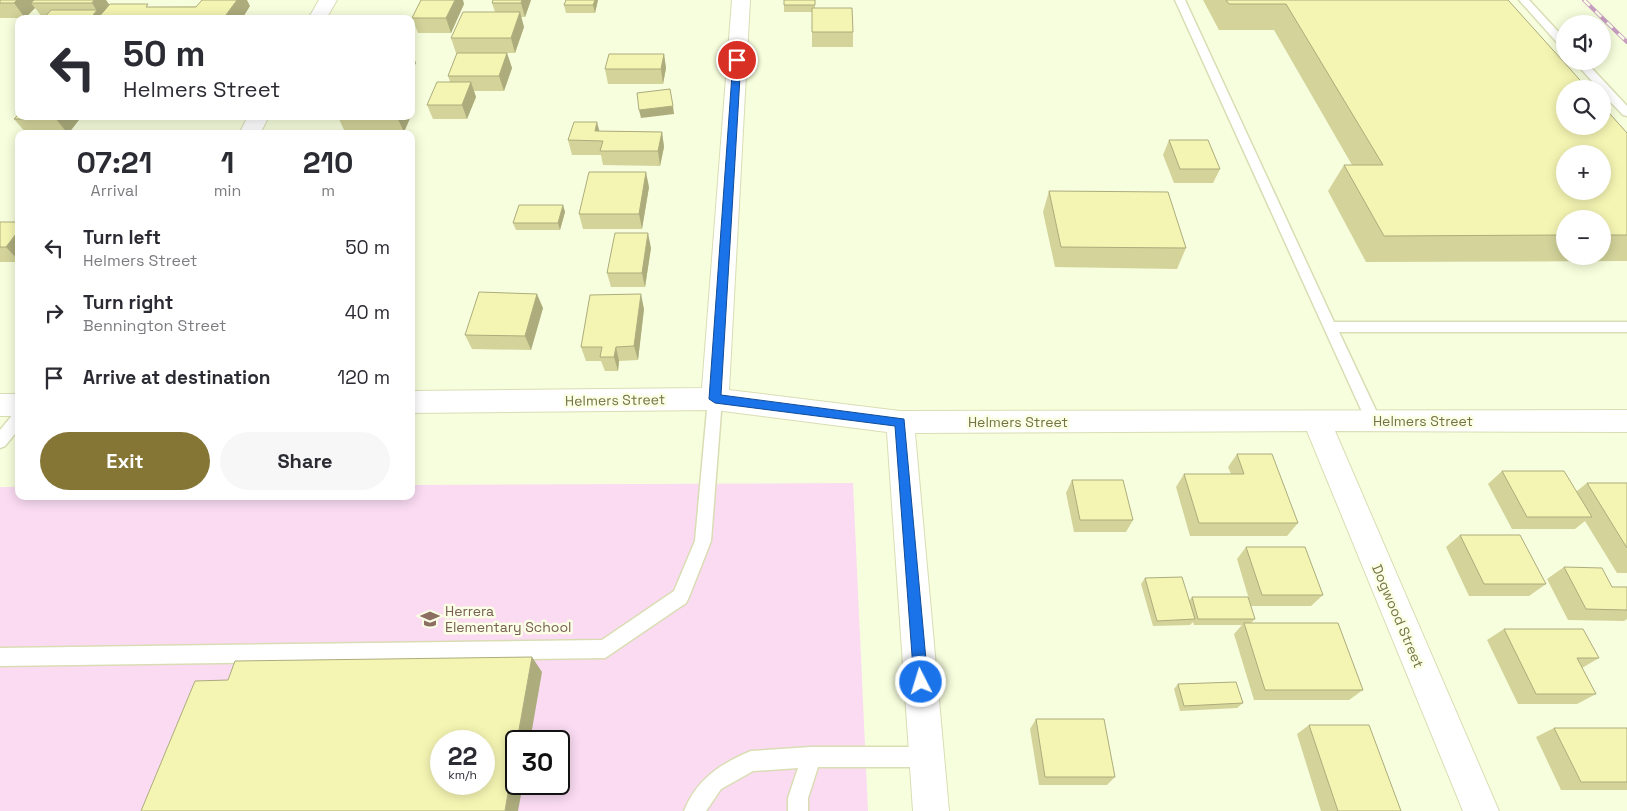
<!DOCTYPE html>
<html lang="en">
<head>
<meta charset="utf-8">
<style>
  :root { --surface:#fff; --page:#f7f7f7; --text:#2b2b33; --muted:#7c7c81; --accent:#857635 }
  body { margin:0; font-family:"Space Grotesk",sans-serif; background:var(--page); color:var(--text); height:100vh; display:flex; flex-direction:column; font-size:19px; white-space:nowrap }
  * { box-sizing:border-box; margin:0 }
  p { font-size:16px; color:var(--muted) }
  .icon { flex:none; width:28px; height:28px; fill:none; stroke:currentColor; stroke-width:2; stroke-linecap:round; stroke-linejoin:round }
  .map { position:relative; flex:1; overflow:hidden }
  .side { position:absolute; left:15px; top:130px; width:400px; height:370px; display:flex; flex-direction:column; background:var(--surface); border-radius:10px; box-shadow:0 2px 12px #0003 }
  .side>* { flex:none }
  .banner { position:absolute; left:15px; top:15px; width:400px; height:105px; border-radius:10px; box-shadow:0 2px 12px #0003; background:#fff; color:var(--text); overflow:hidden }
  .fabs { position:absolute; left:1556px; top:15px; display:grid; gap:10px }
  .fabs a { display:grid; place-items:center; width:55px; height:55px; border-radius:50%; background:var(--surface); box-shadow:0 2px 12px #0003; font-size:25px }
  .speed { position:absolute; left:430px; top:730px; display:flex; gap:10px; font-size:25px; font-weight:700; text-align:center }
  .speed>* { display:grid; place-content:center; width:65px; height:65px; border-radius:50%; background:var(--surface); box-shadow:0 2px 12px #0003; line-height:1 }
  .speed small { font-size:12px; font-weight:400 }
  .speed .limit { border:2px solid #111; border-radius:8px; background:#fff; color:#111 }
  .pin { position:absolute; display:grid; place-items:center; width:42px; height:42px; color:#fff; margin:-21px; border:2px solid #fff; border-radius:50%; box-shadow:0 1px 5px #0007 }
  .me { position:absolute; width:55px; margin:-28px; rotate:355deg; stroke-linejoin:round; filter:drop-shadow(0 0 4px #0008) }
  .turn { display:flex; align-items:center; gap:18px; height:105px; padding:0 25px; font-size:22px }
  .turn .icon { width:65px; height:65px; stroke-width:2.5 }
  .turn b { display:block; font-size:35px; line-height:42px }
  .eta { display:flex; justify-content:space-evenly; align-items:center; height:85px; text-align:center }
  .eta b { font-size:30px; font-weight:700; line-height:35px }
  .cta { display:flex; gap:10px; margin-top:auto; padding:10px 25px }
  .cta a { flex:1; height:58px; border-radius:30px; background:var(--accent); color:#fff; font-size:20px; font-weight:700; line-height:58px; text-align:center }
  .cta a+a { background:var(--page); color:var(--text) }
  ul { padding:0; list-style:none }
  li { display:flex; align-items:center; gap:15px; height:65px; padding:0 25px }
  li div { flex:1 }
  li b { display:block; font-size:19px }
  li em { font-style:normal }
  .map>svg:first-child { display:block }
  .education { fill:#fadbf2; fill-rule:evenodd }
  .lines { fill:none; stroke-linecap:round; stroke-linejoin:round }
  .service-casing { stroke:#daddb4; stroke-width:3 }
  .minor-casing { stroke:#daddb4; stroke-width:2 }
  .service { fill:#fff; fill-rule:evenodd }
  .minor { fill:#fff; fill-rule:evenodd }
  .rail-casing { stroke:#c79dc0; stroke-width:4 }
  .rail { stroke:#faffe5; stroke-width:2.5; stroke-dasharray:8; stroke-linecap:butt }
  .wall { fill:#d3d39a; fill-rule:evenodd }
  .shaded-wall { fill:#acac7d }
  .building { fill:#f5f5b3; stroke:#acac7d; fill-rule:evenodd }
  .route { fill:#1a73e8; stroke:#114b97 }
  .labels { text-anchor:middle; stroke-width:5; stroke-linejoin:round; paint-order:stroke }
  .street-label { font-size:14px; fill:#757344; stroke:#faffe5 }
  .education-label { font-size:14px; fill:#785e54; stroke:#faffe5; text-anchor:start }
</style>
</head>
<body>
<div class="map">
<svg width="1627" height="811" viewBox="0 0 1627 811">
  <rect width="100%" height="100%" fill="#f7fedd"/>
  <!-- education -->
  <path class="education" d="M853,483L868,811H0V487H19V496H411V485ZM441,741H484V784H441ZM516,741H559V784H516Z"/>
  <g class="lines">
    <!-- service casing -->
    <g class="service-casing">
      <path id="service" d="M1175,0H1185L1334,322H1627V332H1339L1381,421L1378,425L1373,427L1368,425Z
        M1519,0H1529L1565,39V48L1561,47Z
        M1574,61H1585L1627,106V116L1623,115L1602,93V89H1599Z
        M715,393L720,395L722,399L711,541L689,597L686,603L605,658L0,666V648L602,640L674,591L695,541L708,399L710,395Z
        M19,411V429L5,446L0,448V430L14,413Z
        M811,747H927L934,750L937,757L934,764L927,767H818L808,798V811H788V798L798,768L753,771L721,789L706,811H684C697,779 720,764 751,751Z"/>
    </g>
    <!-- minor casing -->
    <g class="minor-casing">
      <path id="minor" d="M319,0H337L326,19H308Z
        M732,0H750L729,390L900,411L1627,410V432L1335,431L1499,811H1463L1307,431L915,433L949,811H913L887,432L715,410L411,413V391L702,388Z
        M248,116H269L260,134H239Z
        M0,394H19V416H0Z"/>
    </g>
    <!-- service -->
    <use href="#service" class="service"/>
    <!-- minor -->
    <use href="#minor" class="minor"/>
    <!-- rail casing -->
    <g class="rail-casing">
      <path id="rail" d="M1584,0L1627,42"/>
    </g>
    <!-- rail -->
    <use href="#rail" class="rail"/>
  </g>
  <!-- wall -->
  <path class="wall" d="M0,0H106L109,5L150,7L250,6L44,17H42L35,8L25,18H0Z
    M531,0L525,17H521L524,27L515,53H507L512,68L504,91H474L476,97L467,119H433L427,105L450,82L448,76L457,53H456L451,38L495,12L492,3Z
    M566,0H598L595,13H566L564,5Z
    M784,0H815V8L853,32V47H812V12H784Z
    M1203,0H1508L1627,133V261L1366,262L1328,191L1344,165H1352L1274,30H1219ZM1565,219H1602V256H1565Z
    M464,4L451,33H418L412,18Z
    M664,54L666,68L663,84H608L605,69Z
    M82,116L68,134H27L14,119Z
    M339,116H411L404,132H345L338,117Z
    M599,131L662,132L664,147L660,166L603,165L601,155H572L568,140Z
    M1169,140L1220,169L1213,183H1174L1163,155Z
    M649,187L642,229H583L579,214Z
    M1049,191L1186,248L1177,269L1055,267L1043,212Z
    M563,205L565,212L560,230H516L513,223Z
    M0,222H19V267L16,264L18,262H0Z
    M651,248L645,287H611L607,273Z
    M543,308L531,350L472,349L465,335Z
    M644,309L638,360L619,361L618,371H605L601,361H586L581,347Z
    M1237,454L1298,523L1287,536H1190L1176,487L1184,474H1231L1228,467Z
    M1502,471L1577,491L1587,483H1627V573H1617L1585,521L1575,529H1512L1488,484Z
    M1072,480L1133,520L1126,532H1074L1066,493Z
    M1460,535L1546,584L1529,596H1469L1446,547Z
    M1246,547L1323,595L1311,606H1251L1237,559Z
    M1564,567L1612,587H1627V619L1624,621L1568,620L1547,579Z
    M1145,578L1189,601L1192,597L1255,619L1251,623L1363,690L1349,700H1254L1234,634L1242,625H1194L1193,622L1190,625L1153,626L1141,584Z
    M1504,629L1599,658L1582,668L1596,694L1577,704H1518L1487,640Z
    M1178,684L1243,703L1237,708L1180,711L1174,689Z
    M1036,719L1115,777L1107,785H1039L1030,729Z
    M1309,725L1401,811H1321L1297,734Z
    M1554,728H1627V790H1561L1536,737Z"/>
  <!-- shaded-wall -->
  <path class="shaded-wall" d="M17,0H42L31,3L35,8L25,18L14,3Z
    M94,0H106L111,7L103,19H90L97,11L92,3Z
    M237,0H247L250,6L242,19H223Z
    M455,0H463L464,4L451,33L446,18Z
    M522,0H531L525,17L521,3Z
    M595,0H598L595,13L593,5Z
    M520,12L524,27L515,53L511,38Z
    M411,51L416,63L411,73Z
    M507,53L512,68L504,91L499,76Z
    M664,54L666,68L663,84L661,69Z
    M471,82L476,97L467,119L462,105Z
    M411,104L414,110L411,115Z
    M673,106L674,114L641,118L639,110Z
    M58,116H82L68,134L56,119Z
    M398,116H411L404,132L397,117Z
    M597,122L601,137L595,131Z
    M662,132L664,147L660,166L658,151Z
    M646,172L649,187L642,229L639,214Z
    M563,205L565,212L560,230L558,223Z
    M19,230V261L6,247Z
    M648,233L651,248L645,287L642,273Z
    M537,294L543,308L531,350L525,336Z
    M641,294L644,309L638,360L634,346Z
    M616,347L619,361L618,371L614,357Z
    M532,657L542,672L530,741H517Z
    M516,746V784H523L518,811H505Z"/>
  <!-- building -->
  <path class="building" d="M0,0H17L14,3H0Z
    M34,0H94L92,3H31Z
    M202,0H237L223,19H97L110,4H148L146,7H196Z
    M421,0H455L446,18H412Z
    M493,0H522L521,3H492Z
    M566,0H595L593,5H564Z
    M784,0H815V5H784Z
    M1226,0H1508L1588,89H1565V126H1602V105L1627,133V235H1602V219H1565V235L1384,236L1344,165H1383L1286,4H1229ZM1565,154H1602V191H1565Z
    M812,8H852L853,32H812Z
    M51,10H97L90,19H43Z
    M463,12H520L511,38H451Z
    M457,53H507L499,76H448Z
    M609,54H664L661,69H605Z
    M437,82H471L462,105H427Z
    M670,89L673,106L639,110L637,93Z
    M19,114V116H58L56,119H14Z
    M339,116H398L397,117H338Z
    M574,122H597L595,131L662,132L658,151H600L603,141L568,140Z
    M1169,140H1208L1220,169H1180Z
    M589,172H646L639,214H579Z
    M1049,191L1168,192L1186,248L1061,247Z
    M519,205H563L558,223H513Z
    M0,222H19V230L6,247H0Z
    M615,233H648L642,273H607Z
    M479,292L537,294L525,336L465,335Z
    M641,294L634,346L616,347L614,357H600L602,347H581L590,295Z
    M1237,454H1272L1298,523H1199L1184,474H1244Z
    M1502,471H1564L1592,517H1527Z
    M1072,480H1123L1133,520H1080Z
    M1587,483H1627V548Z
    M1460,535H1520L1546,584H1484Z
    M1246,547H1305L1323,595H1262Z
    M1564,567L1602,568L1612,587H1627V610L1586,609Z
    M1182,577L1195,619L1157,621L1145,578Z
    M1192,597H1248L1255,619H1198Z
    M1244,623H1338L1363,690H1265Z
    M1504,629H1583L1599,658H1577L1596,694H1536Z
    M532,657L517,741H516V746L505,811H141L195,681L228,680L235,661ZM441,741H484V784H441Z
    M1236,682L1243,703L1184,706L1178,684Z
    M1036,719H1104L1115,777H1045Z
    M1309,725H1369L1401,811H1338Z
    M1554,728H1627V782H1581Z"/>
  <!-- route -->
  <path class="route" d="M737,57L741,60L721,395L904,419L928,682L926,686L921,688L916,686L914,682L895,426L715,403L709,399L733,60Z"/>
  <!-- icons -->
  <defs>
    <g id="school-bare" transform="scale(1.5)"><path d="M0-5L7-2L0 1L-7-2ZM-4 1L0 2.5L4 1V4Q0 6-4 4Z" fill="#8d6e63" stroke="#faffe5" stroke-width="2.5" paint-order="stroke"/></g>
  </defs>
  <g fill-rule="evenodd">
    <use href="#school-bare" x="430" y="619"/>
  </g>
  <g class="labels">
    <!-- street labels -->
    <g class="street-label">
      <text transform="translate(615 400) rotate(-1)" y="5">Helmers Street</text>
      <text x="1423" y="426">Helmers Street</text>
      <text x="1018" y="427">Helmers Street</text>
      <text transform="translate(1398 616) rotate(67)" y="5">Dogwood Street</text>
    </g>
    <!-- education labels -->
    <g class="education-label">
      <text x="445" y="616">Herrera<tspan x="445" dy="16">Elementary School</tspan></text>
    </g>
  </g>
</svg>
<div class="fabs">
<a><svg class="icon" aria-label="sound" viewBox="0 0 24 24"><path d="M4 9h4l5-4v14l-5-4H4zM17 9q2 3 0 6"/></svg></a>
<a><svg class="icon" aria-label="search" viewBox="0 0 24 24"><circle cx="10" cy="10" r="6"/><path d="M15 15l6 6"/></svg></a>
<a>+</a>
<a>−</a>
</div>
<div class="speed"><div>22<small>km/h</small></div><div class="limit">30</div></div>
<div class="pin" style="left:737px;top:60px;background:#d93025"><svg class="icon" aria-label="arrive" viewBox="0 0 24 24"><path d="M6 21V4h12l-3 4 3 4H6"/></svg></div>
<svg class="me" style="left:921px;top:682px" viewBox="-20 -20 40 40"><circle r="17" fill="#1a73e8" stroke="#fff" stroke-width="3"/><path d="M0-11L8 9 0 5-8 9z" fill="#fff"/></svg>
<div class="banner">
<div class="turn"><svg class="icon" aria-label="left" viewBox="0 0 24 24"><path d="M17 20v-9H6M10 6l-5 5 5 5"/></svg><div><b>50 m</b>Helmers Street</div></div>
</div>
<section class="side">
<div class="eta">
<div><b>07:21</b><p>Arrival</p></div>
<div><b>1</b><p>min</p></div>
<div><b>210</b><p>m</p></div>
</div>
<ul>
<li><svg class="icon" aria-label="left" viewBox="0 0 24 24"><path d="M17 20v-9H6M10 6l-5 5 5 5"/></svg><div><b>Turn left</b><p>Helmers Street</p></div><em>50 m</em></li>
<li><svg class="icon" aria-label="right" viewBox="0 0 24 24"><path d="M7 20v-9h11M14 6l5 5-5 5"/></svg><div><b>Turn right</b><p>Bennington Street</p></div><em>40 m</em></li>
<li><svg class="icon" aria-label="arrive" viewBox="0 0 24 24"><path d="M6 21V4h12l-3 4 3 4H6"/></svg><div><b>Arrive at destination</b></div><em>120 m</em></li>
</ul>
<div class="cta"><a>Exit</a><a>Share</a></div>
</section>
</div>
</body>
</html>
